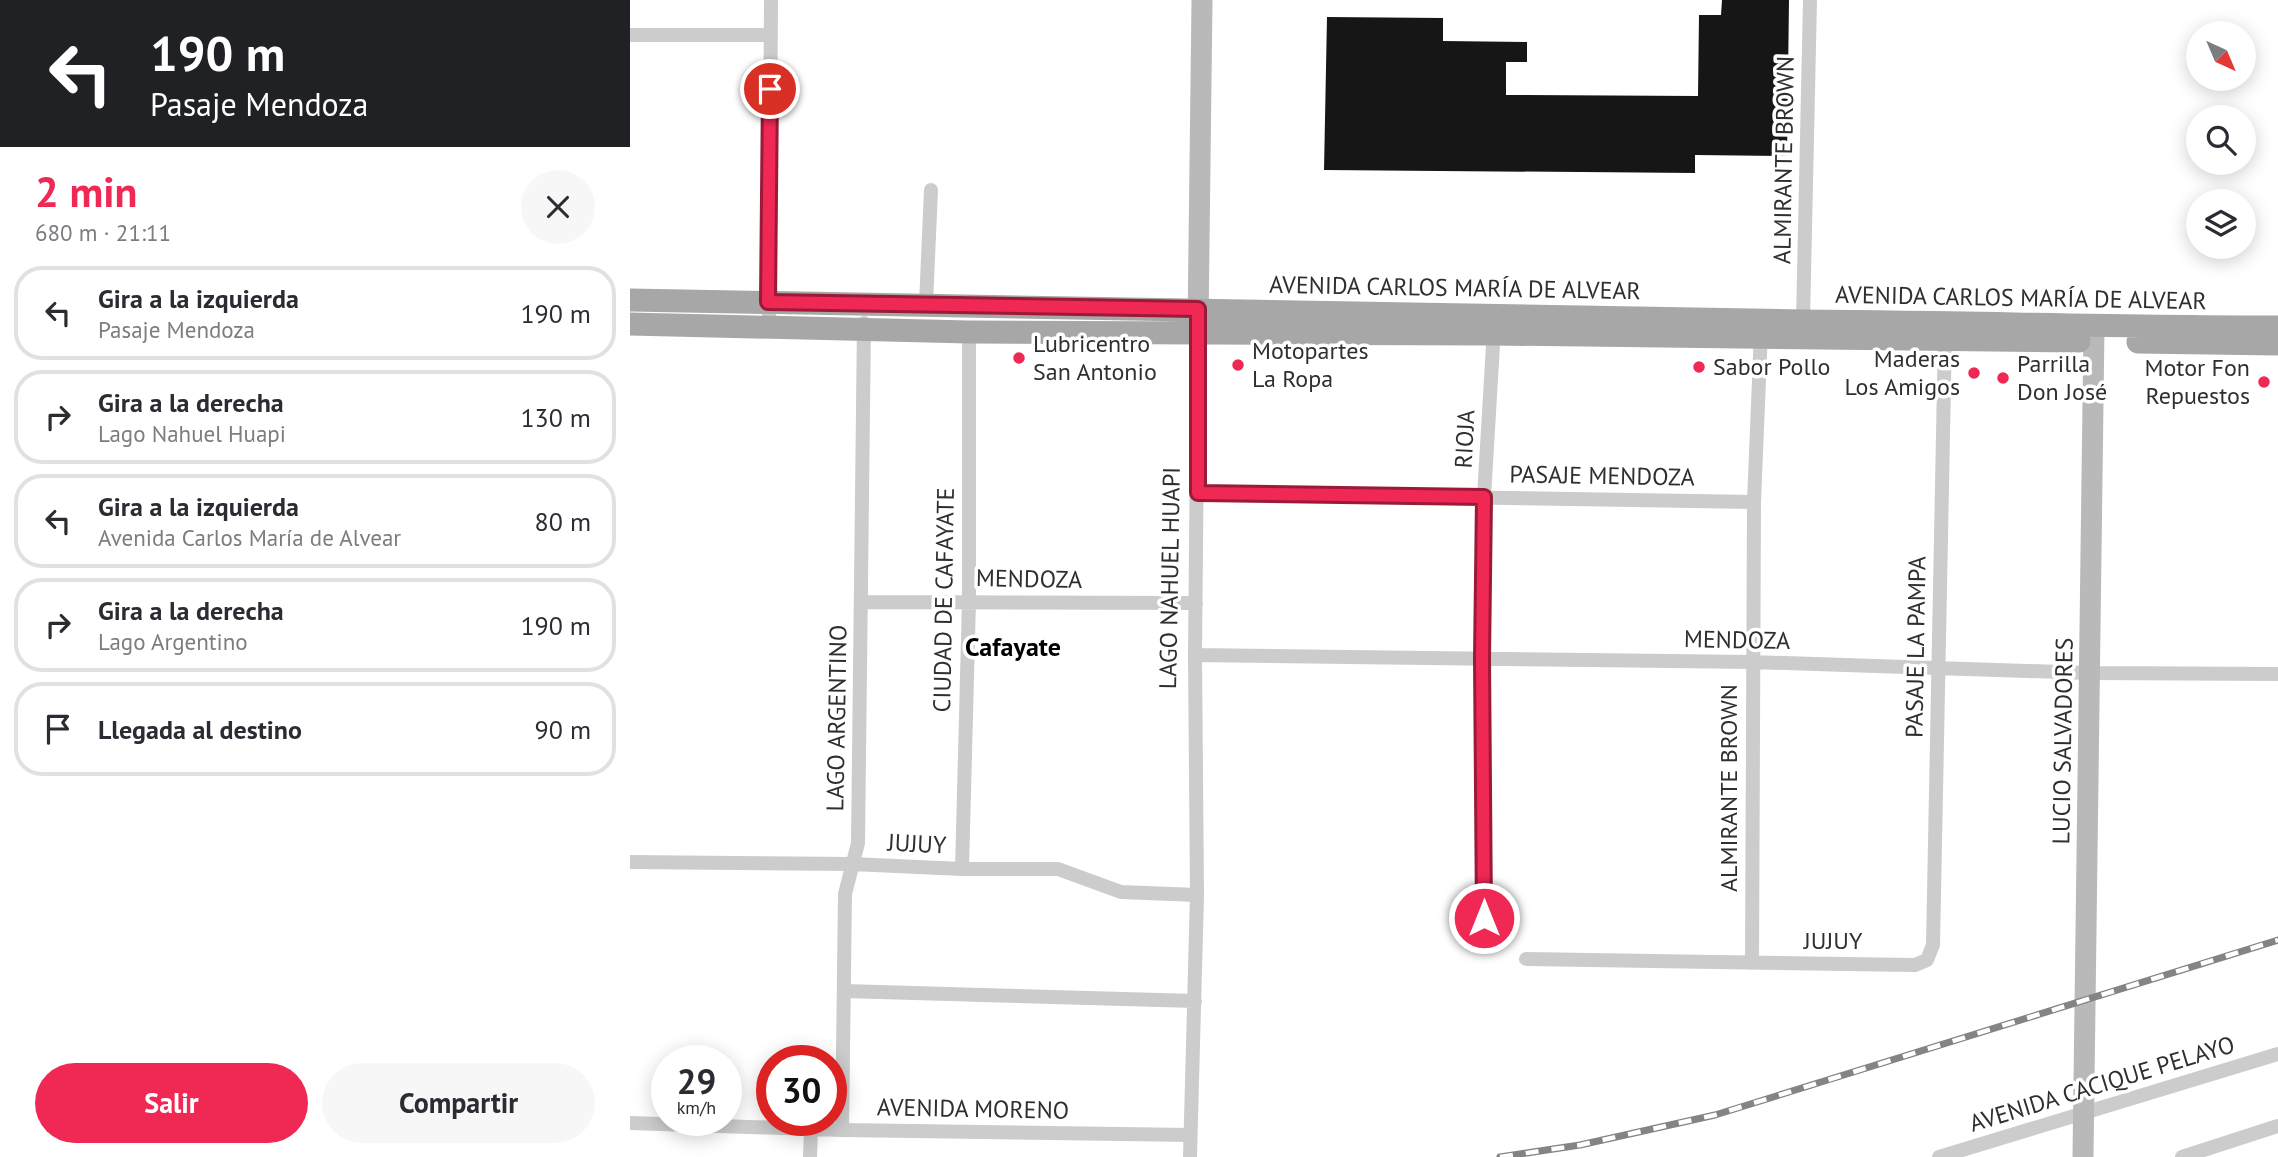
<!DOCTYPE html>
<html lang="es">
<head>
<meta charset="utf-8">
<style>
  :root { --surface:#fff; --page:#f7f7f7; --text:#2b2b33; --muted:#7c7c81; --line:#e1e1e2; --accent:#ef2854 }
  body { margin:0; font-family:"PT Sans",sans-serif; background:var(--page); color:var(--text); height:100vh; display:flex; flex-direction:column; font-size:26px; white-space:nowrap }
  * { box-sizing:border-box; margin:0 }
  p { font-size:23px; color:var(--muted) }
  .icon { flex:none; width:38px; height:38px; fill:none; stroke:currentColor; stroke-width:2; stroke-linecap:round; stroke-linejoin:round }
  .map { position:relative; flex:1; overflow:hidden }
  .details { display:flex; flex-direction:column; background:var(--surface); width:630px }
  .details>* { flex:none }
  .banner { background:#202124; color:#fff; overflow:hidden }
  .needle { width:46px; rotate:136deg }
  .fabs { position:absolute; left:1556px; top:21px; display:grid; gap:14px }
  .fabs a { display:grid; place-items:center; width:70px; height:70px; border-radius:50%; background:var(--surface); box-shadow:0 4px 18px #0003; font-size:35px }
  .speed { position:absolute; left:21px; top:1045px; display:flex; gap:14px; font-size:35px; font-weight:700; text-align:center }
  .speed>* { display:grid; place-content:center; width:91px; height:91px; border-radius:50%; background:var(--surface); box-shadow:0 4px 18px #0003; line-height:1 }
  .speed small { font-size:18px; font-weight:400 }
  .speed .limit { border:10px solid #d22; background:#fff; color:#111 }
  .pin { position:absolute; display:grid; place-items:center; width:60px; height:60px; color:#fff; margin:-30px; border:4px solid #fff; border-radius:50%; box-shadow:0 2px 7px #0007 }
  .me { position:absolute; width:77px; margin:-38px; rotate:0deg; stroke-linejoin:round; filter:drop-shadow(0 0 5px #0008) }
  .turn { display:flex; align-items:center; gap:24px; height:147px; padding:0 35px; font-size:32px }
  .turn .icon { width:91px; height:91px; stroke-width:2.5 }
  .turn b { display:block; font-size:49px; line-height:60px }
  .round { display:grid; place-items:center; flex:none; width:74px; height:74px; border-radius:37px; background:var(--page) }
  .summary { display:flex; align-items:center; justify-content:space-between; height:119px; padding:0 35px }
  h1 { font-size:42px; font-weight:600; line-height:52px; color:var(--accent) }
  .action { display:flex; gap:14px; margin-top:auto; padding:14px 35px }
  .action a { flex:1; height:80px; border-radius:42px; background:var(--accent); color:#fff; font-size:28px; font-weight:600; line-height:80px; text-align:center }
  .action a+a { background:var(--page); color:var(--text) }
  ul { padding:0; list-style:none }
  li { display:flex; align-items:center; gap:21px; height:94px; margin:0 14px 10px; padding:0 21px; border:4px solid var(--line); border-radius:28px }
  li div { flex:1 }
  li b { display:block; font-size:26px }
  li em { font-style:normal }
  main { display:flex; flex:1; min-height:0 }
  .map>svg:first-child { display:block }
  .building { fill:#161616 }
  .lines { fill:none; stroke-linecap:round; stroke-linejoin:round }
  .street { stroke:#ccc; stroke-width:14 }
  .secondary { stroke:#b9b9b9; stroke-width:21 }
  .primary { stroke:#a7a7a7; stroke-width:23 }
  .rail-casing { stroke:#848484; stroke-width:7 }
  .rail { stroke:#fff; stroke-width:4.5; stroke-dasharray:13; stroke-linecap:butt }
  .route-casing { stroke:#9b1a37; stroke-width:18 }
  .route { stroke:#ef2854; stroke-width:12 }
  .poi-dot { fill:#ef2854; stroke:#fff; stroke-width:2.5 }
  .labels { text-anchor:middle; stroke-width:7; stroke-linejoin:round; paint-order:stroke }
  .street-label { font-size:24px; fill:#2f2f2f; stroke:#fff }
  .poi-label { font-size:24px; fill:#2f2f2f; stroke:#fff; text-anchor:start }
  .neighbourhood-label { font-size:26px; font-weight:bold; fill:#000; stroke:#fff }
</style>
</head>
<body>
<main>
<section class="details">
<div class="banner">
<div class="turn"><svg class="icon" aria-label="left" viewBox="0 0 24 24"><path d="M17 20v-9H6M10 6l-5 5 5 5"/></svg><div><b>190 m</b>Pasaje Mendoza</div></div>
</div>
<div class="summary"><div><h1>2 min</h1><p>680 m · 21:11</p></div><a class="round"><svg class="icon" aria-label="close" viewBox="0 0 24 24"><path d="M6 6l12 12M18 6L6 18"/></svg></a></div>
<ul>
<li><svg class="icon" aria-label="left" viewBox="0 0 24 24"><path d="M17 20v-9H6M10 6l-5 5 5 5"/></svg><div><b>Gira a la izquierda</b><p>Pasaje Mendoza</p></div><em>190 m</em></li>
<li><svg class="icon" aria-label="right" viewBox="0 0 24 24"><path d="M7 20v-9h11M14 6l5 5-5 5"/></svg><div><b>Gira a la derecha</b><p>Lago Nahuel Huapi</p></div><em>130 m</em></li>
<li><svg class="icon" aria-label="left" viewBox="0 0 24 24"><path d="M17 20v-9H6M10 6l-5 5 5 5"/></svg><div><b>Gira a la izquierda</b><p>Avenida Carlos María de Alvear</p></div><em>80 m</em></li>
<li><svg class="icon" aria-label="right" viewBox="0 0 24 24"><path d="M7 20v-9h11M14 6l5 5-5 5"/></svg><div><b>Gira a la derecha</b><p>Lago Argentino</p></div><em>190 m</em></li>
<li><svg class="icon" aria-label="arrive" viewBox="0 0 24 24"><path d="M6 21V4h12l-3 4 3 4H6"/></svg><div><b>Llegada al destino</b></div><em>90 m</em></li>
</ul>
<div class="action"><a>Salir</a><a>Compartir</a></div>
</section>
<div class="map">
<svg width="1648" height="1157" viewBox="0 0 1648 1157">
  <rect width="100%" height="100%" fill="#fff"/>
  <!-- building -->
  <path class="building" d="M1092,0H1159L1157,156L1065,155V173L694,170L697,17L813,18V41L897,42V62H876V95L1068,96L1069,15H1091Z"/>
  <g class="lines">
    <!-- street -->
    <path class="street" d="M0,35H140
      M296,304L301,190
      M1173,321L1180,0
      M139,326L141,0
      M567,493L1124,502
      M231,602L566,603
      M565,655L1123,662L1460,673L1648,674
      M0,862L222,864L332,869H428L491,892L567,895
      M332,869L339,601V332
      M854,944L852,659L854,497L864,328
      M896,959L1285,965L1297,960L1303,945L1315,333
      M1122,963L1124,502L1131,331
      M214,991L565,1001
      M0,1123L212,1130L560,1135
      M212,1130L215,894L228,843L234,323
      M180,1157L181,1129
      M560,1157L567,895L565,655L568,331
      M1309,1157L1648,1054
      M1552,1157L1648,1126"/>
    <!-- secondary -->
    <path class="secondary" d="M568,327L572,0
      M1453,1157L1464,327"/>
    <!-- primary -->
    <path class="primary" d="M0,300L1173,321C1332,322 1490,327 1648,327
      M0,324L339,332L864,334L1449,341
      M1508,342L1648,344"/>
    <!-- rail casing -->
    <g class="rail-casing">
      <path id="rail" d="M870,1157L950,1145L1085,1115L1648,940"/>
    </g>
    <!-- rail -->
    <use href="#rail" class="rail"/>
  </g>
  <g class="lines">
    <!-- route casing -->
    <g class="route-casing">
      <path id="route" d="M140,89L138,302L568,309V493L854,497L852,659L854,918"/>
    </g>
    <!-- route -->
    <use href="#route" class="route"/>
  </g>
  <!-- markers -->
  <g class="poi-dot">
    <circle cx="389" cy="358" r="7"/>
    <circle cx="608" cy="365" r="7"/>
    <circle cx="1069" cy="367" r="7"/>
    <circle cx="1344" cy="373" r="7"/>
    <circle cx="1373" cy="378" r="7"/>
    <circle cx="1634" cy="382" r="7"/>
  </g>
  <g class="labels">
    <!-- street labels -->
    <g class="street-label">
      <text transform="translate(1154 160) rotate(-89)" y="8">ALMIRANTE BROWN</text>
      <text transform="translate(825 288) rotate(1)" y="8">AVENIDA CARLOS MARÍA DE ALVEAR</text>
      <text transform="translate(1391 298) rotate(1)" y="8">AVENIDA CARLOS MARÍA DE ALVEAR</text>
      <text transform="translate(835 439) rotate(-87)" y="8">RIOJA</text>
      <text transform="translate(972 476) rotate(1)" y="8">PASAJE MENDOZA</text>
      <text transform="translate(540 578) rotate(-89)" y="8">LAGO NAHUEL HUAPI</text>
      <text transform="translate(399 579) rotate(1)" y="8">MENDOZA</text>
      <text transform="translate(314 600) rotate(-89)" y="8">CIUDAD DE CAFAYATE</text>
      <text transform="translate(1107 640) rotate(1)" y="8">MENDOZA</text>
      <text transform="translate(1286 647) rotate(-89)" y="8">PASAJE LA PAMPA</text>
      <text transform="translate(207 718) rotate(-89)" y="8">LAGO ARGENTINO</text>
      <text transform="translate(1433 741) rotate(-89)" y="8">LUCIO SALVADORES</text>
      <text transform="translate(1099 788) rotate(-90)" y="8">ALMIRANTE BROWN</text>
      <text transform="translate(287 844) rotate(3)" y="8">JUJUY</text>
      <text x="1203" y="949">JUJUY</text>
      <text transform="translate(1472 1084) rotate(-17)" y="8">AVENIDA CACIQUE PELAYO</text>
      <text transform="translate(343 1109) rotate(1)" y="8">AVENIDA MORENO</text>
    </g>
    <!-- poi labels -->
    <g class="poi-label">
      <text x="403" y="352">Lubricentro<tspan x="403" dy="28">San Antonio</tspan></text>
      <text x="622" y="359">Motopartes<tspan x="622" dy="28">La Ropa</tspan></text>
      <text x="1330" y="367" text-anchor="end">Maderas<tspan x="1330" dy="28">Los Amigos</tspan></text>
      <text x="1387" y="372">Parrilla<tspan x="1387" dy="28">Don José</tspan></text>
      <text x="1083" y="375">Sabor Pollo</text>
      <text x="1620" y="376" text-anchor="end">Motor Fon<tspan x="1620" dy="28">Repuestos</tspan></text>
    </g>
    <!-- neighbourhood labels -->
    <g class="neighbourhood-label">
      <text x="383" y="656">Cafayate</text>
    </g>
  </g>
</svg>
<div class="fabs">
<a><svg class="needle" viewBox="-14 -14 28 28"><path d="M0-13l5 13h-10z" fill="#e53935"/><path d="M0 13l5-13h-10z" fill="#7c7c81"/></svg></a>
<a><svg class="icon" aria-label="search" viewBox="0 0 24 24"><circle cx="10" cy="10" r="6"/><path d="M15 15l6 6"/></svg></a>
<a><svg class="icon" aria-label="layers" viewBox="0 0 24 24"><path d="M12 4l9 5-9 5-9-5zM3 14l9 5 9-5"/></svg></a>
</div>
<div class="speed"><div>29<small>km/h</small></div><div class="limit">30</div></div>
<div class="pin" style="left:140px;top:89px;background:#d93025"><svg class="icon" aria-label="arrive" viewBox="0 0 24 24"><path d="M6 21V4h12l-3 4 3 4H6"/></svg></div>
<svg class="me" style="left:854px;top:918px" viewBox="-20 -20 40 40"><circle r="17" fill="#ef2854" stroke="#fff" stroke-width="3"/><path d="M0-11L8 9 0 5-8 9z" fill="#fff"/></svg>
</div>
</main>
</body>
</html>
